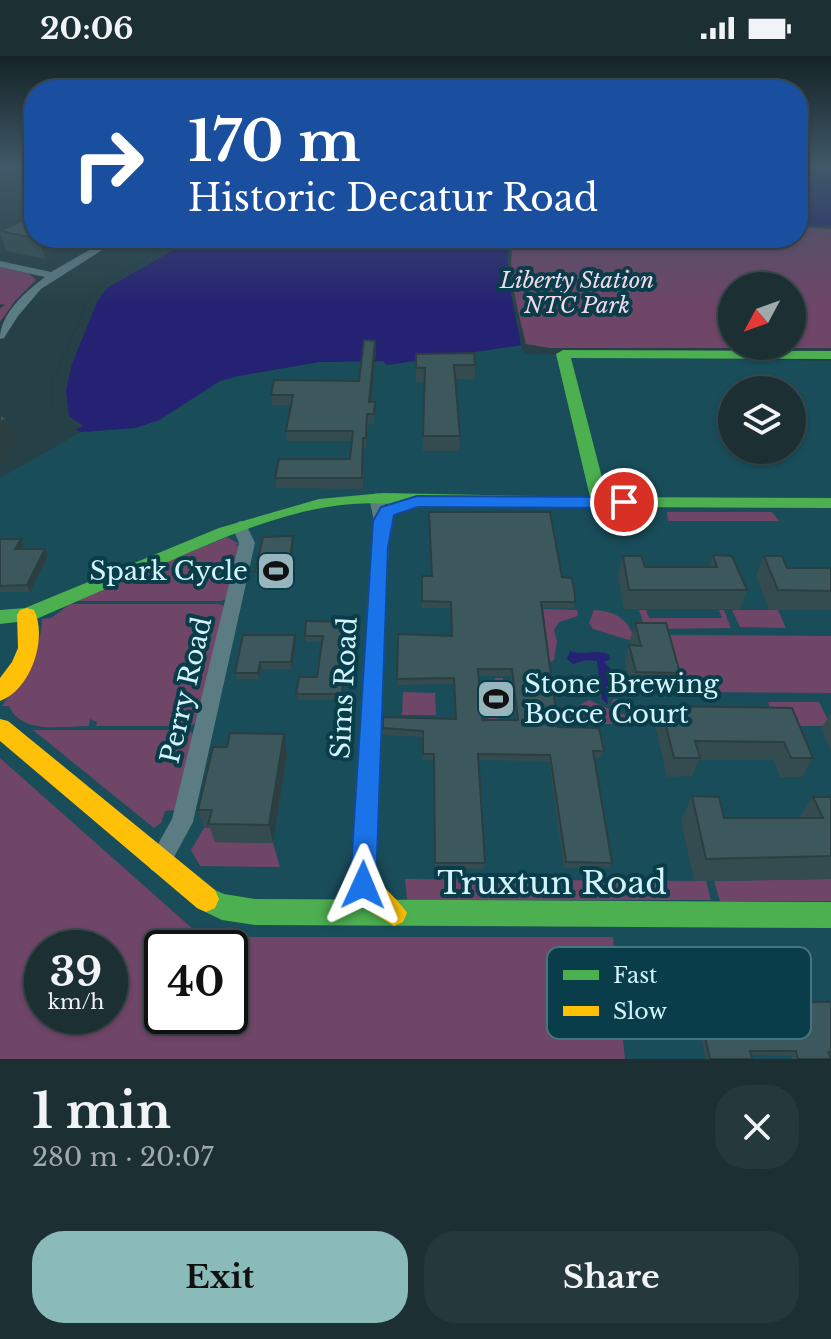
<!DOCTYPE html>
<html lang="en">
<head>
<meta charset="utf-8">
<style>
  :root { --surface:#1c3034; --page:#25383c; --text:#f1f3f6; --muted:#a0a9ac; --line:#3a4b4f; --accent:#8bbbb9 }
  body { margin:0; font-family:"Libre Baskerville",serif; background:var(--page); color:var(--text); height:100vh; display:flex; flex-direction:column; font-size:30px; white-space:nowrap }
  * { box-sizing:border-box; margin:0 }
  p { font-size:26px; color:var(--muted) }
  .icon { flex:none; width:44px; height:44px; fill:none; stroke:currentColor; stroke-width:2; stroke-linecap:round; stroke-linejoin:round }
  .map { position:relative; height:1003px; overflow:hidden }
  .drawer { display:flex; flex-direction:column; background:var(--surface); flex:1 }
  .drawer>* { flex:none }
  .guide { position:absolute; left:24px; top:24px; width:784px; height:168px; border-radius:32px; box-shadow:0 2px 6px #0004,0 0 0 2px var(--line); background:#1a4fa0; color:#fff; overflow:hidden }
  .needle { width:52px; rotate:229deg }
  .tools { position:absolute; left:718px; top:216px; display:grid; gap:16px }
  .tools a { display:grid; place-items:center; width:88px; height:88px; border-radius:50%; background:var(--surface); box-shadow:0 2px 6px #0004,0 0 0 2px var(--line); font-size:40px }
  .speed { position:absolute; left:24px; top:874px; display:flex; gap:16px; font-size:40px; font-weight:700; text-align:center }
  .speed>* { display:grid; place-content:center; width:104px; height:104px; border-radius:50%; background:var(--surface); box-shadow:0 2px 6px #0004,0 0 0 2px var(--line); line-height:1 }
  .speed small { font-size:20px; font-weight:400 }
  .speed .limit { border:4px solid #111; border-radius:12px; background:#fff; color:#111 }
  .pin { position:absolute; display:grid; place-items:center; width:68px; height:68px; color:#fff; margin:-34px; border:4px solid #fff; border-radius:50%; box-shadow:0 2px 8px #0007 }
  .me { position:absolute; width:88px; margin:-44px; rotate:1deg; stroke-linejoin:round; filter:drop-shadow(0 0 6px #0008) }
  .turn { display:flex; align-items:center; gap:28px; height:168px; padding:0 32px; font-size:36px }
  .turn .icon { width:104px; height:104px; stroke-width:2.5 }
  .turn b { display:block; font-size:56px; line-height:68px }
  .round { display:grid; place-items:center; flex:none; width:84px; height:84px; border-radius:32px; background:var(--page) }
  .headline { display:flex; align-items:center; justify-content:space-between; height:136px; padding:0 32px }
  h1 { font-size:48px; font-weight:700; line-height:60px }
  .action { display:flex; gap:16px; margin-top:auto; padding:16px 32px }
  .action a { flex:1; height:92px; border-radius:32px; background:var(--accent); color:#111; font-size:32px; font-weight:700; line-height:92px; text-align:center }
  .action a+a { background:var(--page); color:var(--text) }
  .status { display:flex; justify-content:space-between; align-items:center; height:56px; padding:0 40px; background:var(--surface); direction:ltr }
  .status svg { height:22px; fill:currentColor }
  .map>svg:first-child { display:block }
  .built { fill:#194d5a; fill-rule:evenodd }
  .green { fill:#6f4568; fill-rule:evenodd }
  .water { fill:#252173 }
  .pier { fill:#254046 }
  .lines { fill:none; stroke-linecap:round; stroke-linejoin:round }
  .street { fill:#5c7c83; fill-rule:evenodd }
  .fast { fill:#4caf50; fill-rule:evenodd }
  .slow { fill:#ffc107; fill-rule:evenodd }
  .wall { fill:#344c4f; fill-rule:evenodd }
  .shaded-wall { fill:#2b3e40 }
  .building { fill:#3d585c; stroke:#2b3e40; stroke-width:2; fill-rule:evenodd }
  .route { fill:#1a73e8; stroke:#114b97; stroke-width:2 }
  .labels { text-anchor:middle; stroke-width:8; stroke-linejoin:round; paint-order:stroke }
  .far-park-label { font-size:22px; font-style:italic; fill:#f2d9ea; stroke:#093d49 }
  .poi-label { font-size:26px; fill:#d3f4fd; stroke:#093d49; text-anchor:end }
  .street-label { font-size:26px; fill:#d3f4fd; stroke:#093d49 }
  .near-street-label { font-size:32px; fill:#d3f4fd; stroke:#093d49 }
  .key { fill:#093d49; stroke:#46747f; stroke-width:2 }
  .key-label { font-size:22px; fill:#d3f4fd }
</style>
</head>
<body>
<div class="status"><b>20:06</b><svg viewBox="0 0 49 12"><path d="M0 12V9h3v3zM5 12V6h3v6zM10 12V3h3v9zM15 12V0h3v12zM26 1h20v11H26zM47 4h2v5h-2z"/></svg></div>
<div class="map">
<svg width="831" height="1003" viewBox="0 0 831 1003">
  <rect width="100%" height="100%" fill="#254046"/>
  <!-- built -->
  <path class="built" d="M521,289L525,298L831,305V1003H625L613,881H202L0,702V422L81,376L135,372L159,364L220,325L238,320L319,306L383,305L387,309ZM732,334H792V394H732Z"/>
  <!-- green -->
  <path class="green" d="M798,171L831,173V292H549L526,288C520,261 503,207 516,182H798ZM732,230H792V290H732Z
    M0,211L28,217L36,224L15,245L0,266V252L6,249L0,248Z
    M667,456H772L779,465H668Z
    M227,481L239,488L235,489L238,490L228,542L221,545H71Z
    M70,548H219L225,550L197,667L189,670H96L97,666L90,663L89,670C63,670 21,679 9,650H2C21,622 41,598 42,563L51,562Z
    M543,553L577,554L578,560L559,566L554,574L557,585L554,604L550,606Z
    M594,554C614,555 628,562 634,582L629,584L593,573L589,567Z
    M639,554H646L649,562H722L719,554H724L731,572L645,573Z
    M732,554H778L786,572L740,571Z
    M665,579L831,580V637L681,636Z
    M495,622H503L506,660L488,665L486,625H494Z
    M403,636L435,637L436,659H402Z
    M613,643H618L617,650L621,658L643,662L648,649L659,651L664,668H566L562,650L574,652L589,644L609,653Z
    M768,646H819L831,670H777Z
    M33,674H187L194,678L175,754L165,755L161,767L154,772Z
    M0,702L202,881H613L625,1003H0ZM42,892H110V960H42ZM162,892H230V960H162Z
    M204,772H218L215,786L273,787L280,811L200,810L191,794Z
    M405,823L706,825L711,844H407Z
    M831,823V845H720L714,825Z"/>
  <!-- water -->
  <path class="water" d="M798,110H831V170H798Z
    M182,182H512C500,204 517,263 521,289L387,309L383,305L319,306L238,320L220,325L159,364L135,372L81,376L60,367L52,354L51,328L89,242L116,220Z
    M570,595C583,600 599,592 609,599L610,603L604,606L613,615L614,625L606,631L608,649L602,643L597,605L586,604L573,608L567,603Z"/>
  <!-- pier -->
  <path class="pier" d="M182,182H195L107,232L98,244L72,308L66,335L69,360L83,370L73,375L60,367L52,355L51,328L89,242L116,220Z"/>
  <g class="lines">
    <!-- street -->
    <path class="street" d="M110,182H121L41,233L18,260L4,282L0,283C0,258 25,236 45,221L0,211V205L51,216Z
      M376,437L383,442L390,465L373,825L370,833L362,836L354,833L351,825L374,465L369,442Z
      M240,465L245,466L255,487L193,766L167,814L159,817L151,814L148,806L172,763L239,487L232,470Z"/>
    <!-- fast -->
    <path class="fast" d="M563,294L831,295V303L571,302L607,441L831,442V452L419,450L394,459L388,469L382,471L373,465L381,451L391,448C308,441 225,481 152,513C112,530 73,547 34,564L0,568V554L25,552L219,472L319,443L383,437L590,441L556,298Z
      M206,830L224,838L255,843L831,846V872L255,869L222,864L197,852L193,843L197,834Z"/>
    <!-- slow -->
    <path class="slow" d="M27,552L34,554C48,582 31,634 0,645V622L12,606L18,592L17,559L20,554Z
      M0,663L8,665L215,834L219,843L215,852L206,856L197,852L0,685Z
      M362,812C369,815 404,850 407,857L403,866L394,870L365,852L349,825L353,816Z"/>
  </g>
  <!-- wall -->
  <path class="wall" d="M0,175L34,182H87L45,203L6,195Z
    M375,285L376,294L371,346H375L374,368H368L366,392H363V433L276,432L275,422L350,403L352,385H287L286,375L291,349H272L271,339L359,325Z
    M416,298L475,309V324L455,323L460,380L459,395H423L424,326H416Z
    M0,483L24,490L22,493H45L48,500L30,536H0Z
    M294,486L288,531H266L265,522L257,523L255,516Z
    M713,499L747,534L740,553H624L618,519L623,500L645,511H709Z
    M764,500L787,512H831V554H769L756,519Z
    M422,520L562,521L575,546L573,552H542L558,671L604,695L602,701H594L612,807L610,812H564L549,705L478,704L485,807L484,813L435,812L434,704H423V681L383,679V672L455,663L454,628L397,629L398,578L452,580L451,552H422ZM479,620H511L516,664H482Z
    M348,566L343,644H298L296,638L317,621L322,586H306L305,580Z
    M635,567L680,617L674,634L631,633L625,606L629,589H632L630,584Z
    M295,579L296,586L292,613H261L259,623H237L235,617Z
    M661,650L792,652L813,702L802,721H780L774,704H699L692,720L667,721L655,669Z
    M831,657V695L821,673Z
    M287,697L273,787L215,786L210,772H204L198,754Z
    M692,740L724,762H799L813,741H831V823L694,825L681,764Z
    M697,945L831,946V1003H792L791,1000L751,999L752,1003H706L693,950Z"/>
  <!-- shaded-wall -->
  <path class="shaded-wall" d="M40,182H87L45,203L39,183Z
    M375,285L376,294L370,356L369,346Z
    M7,363L17,387L5,392L10,402L0,406V366Z
    M293,480L294,486L288,531L287,524Z
    M21,483L24,490L18,500L15,493Z
    M45,493L48,500L30,536L27,529Z
    M348,566L349,572L343,644L342,638Z
    M295,579L296,586L292,613L291,606Z
    M260,606L261,613L259,623L258,617Z
    M284,678L287,697L273,787L269,769Z"/>
  <!-- building -->
  <path class="building" d="M34,159V182L0,175Z
    M364,284L375,285L369,346H375L374,358H367L366,382H363L362,422H275L279,403H350L353,375H286L293,339H271L274,324L359,325Z
    M474,297L475,309H454L460,380H423L425,312H416V298Z
    M0,358L7,363L0,366Z
    M429,456H550L562,521L572,522L575,539V546H541L558,671L599,672L604,695H593L612,807L566,806L550,699L478,698L485,807H435L434,698H423V675L383,672V661L456,663L454,622L397,623L398,578L452,580L451,546L422,545V520H432ZM478,613H512L518,664H482Z
    M293,480L287,524H265L267,516H255L263,481Z
    M0,483H21L15,493H45L27,529L0,530Z
    M713,499L732,500L747,534H629L623,500H641L645,511H717Z
    M764,500H782L787,512H831V535L778,534Z
    M306,565L348,566L342,638H296L299,621H317L323,580H305Z
    M635,567H666L680,617L636,616L629,589L641,590Z
    M243,579H295L291,606H260L258,617H235Z
    M661,650L792,652L813,702H791L784,686L695,685L700,702H674Z
    M230,677L284,678L269,769L208,768L212,754H198L213,691H227Z
    M692,740L719,741L724,762H823L813,741H831V800L706,803Z
    M697,945L831,946V996H828L831,1003H798L796,995H750L752,1003H710Z"/>
  <!-- sky -->
  <linearGradient id="sky" x2="0" y2="1"><stop stop-color="#142326"/><stop offset="0.44" stop-color="#405968"/><stop offset="1" stop-color="#405968" stop-opacity="0"/></linearGradient>
  <rect width="831" height="251" fill="url(#sky)"/>
  <!-- route -->
  <path class="route" d="M417,440L624,441L632,446L624,452L418,451L394,459L388,491L376,829L372,838L363,842L354,838L350,829L373,465L381,451Z"/>
  <!-- icons -->
  <defs>
    <g id="stadium-square" transform="scale(2)"><rect x="-9" y="-9" width="18" height="18" rx="4" fill="#96b5bd" stroke="#093d49"/><path d="M0-5a6.5 5 0 1 0 0 10a6.5 5 0 1 0 0-10ZM-3.5-1.8h7v3.6h-7Z" fill="#111"/></g>
  </defs>
  <g fill-rule="evenodd">
    <use href="#stadium-square" x="276" y="515"/>
    <use href="#stadium-square" x="496" y="643"/>
  </g>
  <g class="labels">
    <!-- far-park labels -->
    <g class="far-park-label">
      <text x="577" y="232">Liberty Station<tspan x="577" dy="25">NTC Park</tspan></text>
    </g>
    <!-- poi labels -->
    <g class="poi-label">
      <text x="248" y="524">Spark Cycle</text>
      <text x="524" y="637" text-anchor="start">Stone Brewing<tspan x="524" dy="30">Bocce Court</tspan></text>
    </g>
    <!-- street labels -->
    <g class="street-label">
      <text transform="translate(344 632) rotate(-87)" y="9">Sims Road</text>
      <text transform="translate(186 634) rotate(-77)" y="9">Perry Road</text>
    </g>
    <!-- near-street labels -->
    <g class="near-street-label">
      <text x="552" y="838">Truxtun Road</text>
    </g>
  </g>
  <!-- legend -->
  <rect x="547" y="891" width="264" height="92" rx="12" class="key"/>
  <rect x="563" y="914" width="36" height="10" fill="#4caf50"/>
  <rect x="563" y="950" width="36" height="10" fill="#ffc107"/>
  <g class="key-label">
    <text x="613" y="927">Fast</text>
    <text x="613" y="963">Slow</text>
  </g>
</svg>
<div class="tools">
<a><svg class="needle" viewBox="-14 -14 28 28"><path d="M0-13l5 13h-10z" fill="#e53935"/><path d="M0 13l5-13h-10z" fill="#a0a9ac"/></svg></a>
<a><svg class="icon" aria-label="layers" viewBox="0 0 24 24"><path d="M12 4l9 5-9 5-9-5zM3 14l9 5 9-5"/></svg></a>
</div>
<div class="speed"><div>39<small>km/h</small></div><div class="limit">40</div></div>
<div class="pin" style="left:624px;top:446px;background:#d93025"><svg class="icon" aria-label="arrive" viewBox="0 0 24 24"><path d="M6 21V4h12l-3 4 3 4H6"/></svg></div>
<svg class="me" style="left:363px;top:829px" viewBox="-20 -20 40 40"><path d="M0-17L14 15 0 8-14 15z" fill="#1a73e8" stroke="#fff" stroke-width="4"/></svg>
<div class="guide">
<div class="turn"><svg class="icon" aria-label="right" viewBox="0 0 24 24"><path d="M7 20v-9h11M14 6l5 5-5 5"/></svg><div><b>170 m</b>Historic Decatur Road</div></div>
</div>
</div>
<section class="drawer">
<div class="headline"><div><h1>1 min</h1><p>280 m · 20:07</p></div><a class="round"><svg class="icon" aria-label="close" viewBox="0 0 24 24"><path d="M6 6l12 12M18 6L6 18"/></svg></a></div>
<div class="action"><a>Exit</a><a>Share</a></div>
</section>
</body>
</html>
